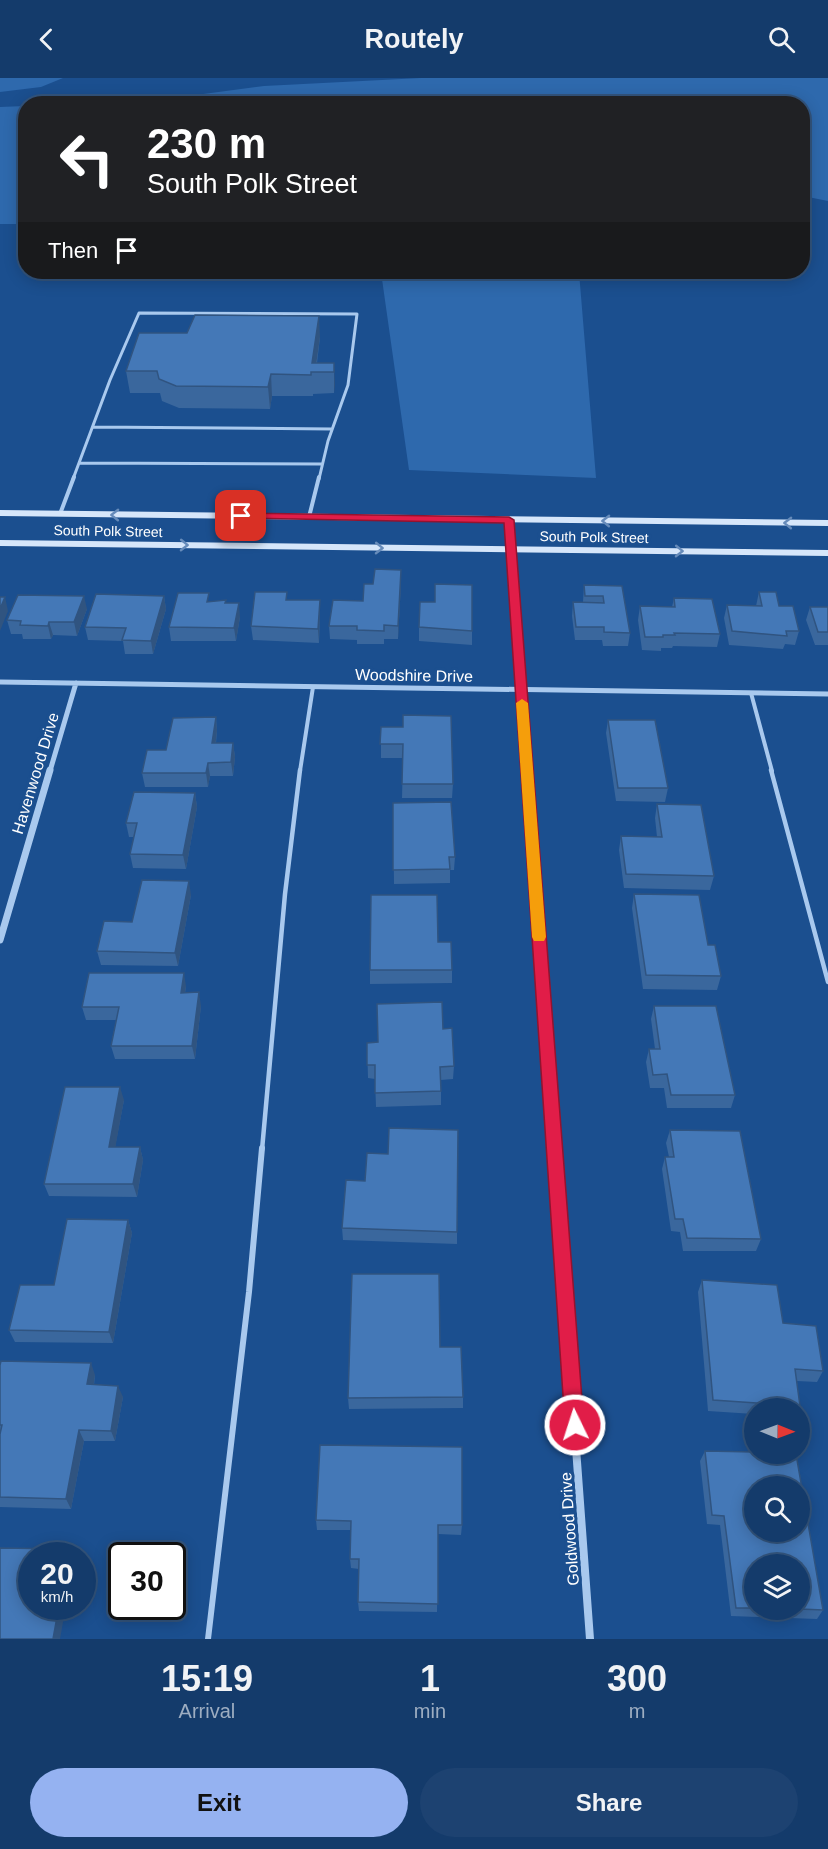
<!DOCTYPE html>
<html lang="en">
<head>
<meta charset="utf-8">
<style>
  :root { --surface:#143b6b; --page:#1d4271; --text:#f1f3f6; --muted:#9dadc1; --line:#33557e; --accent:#95b2f1 }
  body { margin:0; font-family:Arial,sans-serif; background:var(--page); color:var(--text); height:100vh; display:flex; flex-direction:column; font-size:22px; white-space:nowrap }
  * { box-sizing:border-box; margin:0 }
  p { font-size:20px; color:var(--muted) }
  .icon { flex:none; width:33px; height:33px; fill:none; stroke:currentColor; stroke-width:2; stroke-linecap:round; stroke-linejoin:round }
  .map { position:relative; height:1561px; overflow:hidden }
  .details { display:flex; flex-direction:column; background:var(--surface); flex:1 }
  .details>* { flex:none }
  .guide { position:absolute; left:18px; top:18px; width:792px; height:183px; border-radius:24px; box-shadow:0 3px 15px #0003,0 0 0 2px var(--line); background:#202124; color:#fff; overflow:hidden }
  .needle { width:39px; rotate:91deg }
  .tools { position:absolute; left:744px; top:1320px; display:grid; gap:12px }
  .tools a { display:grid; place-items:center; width:66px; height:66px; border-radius:50%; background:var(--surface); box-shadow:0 3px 15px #0003,0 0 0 2px var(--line); font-size:30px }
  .speed { position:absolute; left:18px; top:1464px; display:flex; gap:12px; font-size:30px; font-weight:700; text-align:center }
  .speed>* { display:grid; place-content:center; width:78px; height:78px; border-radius:50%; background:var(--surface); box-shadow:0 3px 15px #0003,0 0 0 2px var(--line); line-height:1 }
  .speed small { font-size:15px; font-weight:400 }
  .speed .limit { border:3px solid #111; border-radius:9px; background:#fff; color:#111 }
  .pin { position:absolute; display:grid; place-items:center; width:51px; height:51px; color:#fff; margin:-26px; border-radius:12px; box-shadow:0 3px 9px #0006 }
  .me { position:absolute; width:66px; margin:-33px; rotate:356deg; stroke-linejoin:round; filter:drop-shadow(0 0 4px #0008) }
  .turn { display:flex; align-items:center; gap:21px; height:126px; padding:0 30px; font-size:27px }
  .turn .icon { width:78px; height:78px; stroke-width:2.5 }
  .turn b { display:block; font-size:42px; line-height:51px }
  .then { display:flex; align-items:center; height:57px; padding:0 30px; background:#0003; gap:12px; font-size:22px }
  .eta { display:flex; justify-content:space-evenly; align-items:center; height:102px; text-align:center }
  .eta b { font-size:36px; font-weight:700; line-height:42px }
  .cta { display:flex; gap:12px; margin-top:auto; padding:12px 30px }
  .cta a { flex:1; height:69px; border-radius:36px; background:var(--accent); color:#111; font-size:24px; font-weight:700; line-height:69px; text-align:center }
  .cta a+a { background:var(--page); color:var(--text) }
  header { display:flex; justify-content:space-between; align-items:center; height:78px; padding:0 30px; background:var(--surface); font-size:27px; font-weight:700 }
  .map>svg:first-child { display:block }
  .green { fill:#2e69ad }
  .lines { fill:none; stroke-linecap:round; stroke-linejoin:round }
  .service-far3 { stroke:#a9c9ee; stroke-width:3 }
  .service-far2 { stroke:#a9c9ee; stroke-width:4 }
  .service-far1 { stroke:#a9c9ee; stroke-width:4.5 }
  .service { stroke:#a9c9ee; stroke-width:6 }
  .minor-far2 { stroke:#a9c9ee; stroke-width:5 }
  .minor-far1 { stroke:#a9c9ee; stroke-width:7 }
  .minor { stroke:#a9c9ee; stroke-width:8 }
  .secondary { fill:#d6e6fa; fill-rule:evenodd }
  .wall { fill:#3a679d; fill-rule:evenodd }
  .shaded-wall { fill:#305480 }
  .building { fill:#4478b7; stroke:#305480; stroke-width:1.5; fill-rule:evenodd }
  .oneway { stroke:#668bba }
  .route { fill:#e11d48; stroke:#92132f; stroke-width:1.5 }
  .slow { fill:#f59e0b }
  .labels { text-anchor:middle; stroke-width:6; stroke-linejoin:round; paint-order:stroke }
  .far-street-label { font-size:14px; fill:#fff; stroke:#1b4f8f }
  .street-label { font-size:16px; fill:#fff; stroke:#1b4f8f }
</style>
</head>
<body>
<header><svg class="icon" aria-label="back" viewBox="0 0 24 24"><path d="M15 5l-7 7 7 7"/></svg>Routely<svg class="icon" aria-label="search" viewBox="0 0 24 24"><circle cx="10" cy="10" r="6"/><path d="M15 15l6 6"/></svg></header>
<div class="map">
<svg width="828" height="1561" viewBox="0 0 828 1561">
  <rect width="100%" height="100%" fill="#1b4f8f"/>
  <!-- green -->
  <path class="green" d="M0,0H63L41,9L0,14Z
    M421,0H828V123L803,118L802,26L83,25L158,22L264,8Z
    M25,28V146H0V29Z
    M381,194H579L596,400L409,392Z"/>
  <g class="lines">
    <!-- service-far3 -->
    <path class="service-far3" d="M93,349L332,351
      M80,385L322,386
      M73,401L110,302L139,235L357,236L348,307L328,363L319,401"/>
    <!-- service-far2 -->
    <path class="service-far2" d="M60,436L74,399
      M309,439L319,399
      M751,615L772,693
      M300,693L313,609"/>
    <!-- service-far1 -->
    <path class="service-far1" d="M771,692L828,904
      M262,1072L285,816L300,692"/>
    <!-- service -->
    <path class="service" d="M208,1561L249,1214L262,1070"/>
    <!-- minor-far2 -->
    <path class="minor-far2" d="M509,442L527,693
      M0,604L828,616
      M50,693L76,605"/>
    <!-- minor-far1 -->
    <path class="minor-far1" d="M527,692L555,1072
      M0,862L50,692"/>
    <!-- minor -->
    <path class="minor" d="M554,1070L590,1561"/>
    <!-- secondary -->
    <path class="secondary" d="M0,432L828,442V448L0,438Z
      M0,462L828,472V478L0,468Z"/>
  </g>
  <!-- wall -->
  <path class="wall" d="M320,259L317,285H334V315L313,316V318H272L270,331L179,330L162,323L160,315H130L126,293Z
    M401,492V505L398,561H384V566H357V562L330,561L329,548L363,523L373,506Z
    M584,507L622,508L630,555L628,568H603L602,562H575L572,538L573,524H583Z
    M759,514L779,528L799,553L795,567L785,566L783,571L729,567L724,540L727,527L756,528Z
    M164,518L166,531L153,576H125L123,563L88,562L85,549Z
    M674,520L720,556L717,569L673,568L672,570H661V573L642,572L638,542L640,528L672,529Z
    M226,522V525L240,539L236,563H171L169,549L210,524Z
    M287,522H320V535L319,565L253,562L251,548Z
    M810,529H828V567H815L806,542Z
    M87,531L77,558L53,557L51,561H23L22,556H11L7,542Z
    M419,549L472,553V567L419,563Z
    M216,639L217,653L216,665H233L235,679L233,698H210L208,709H145L142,695L166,672Z
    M608,642L668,710L665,724L616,723L606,655Z
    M381,649L453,706L452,720H402L403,680H381Z
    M195,715L197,729L186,791L133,790L130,776L134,759H129L126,745Z
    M393,725L455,779L454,792H450V805L394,806Z
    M657,726L714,798L710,812L624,810L619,772L621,758L657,759L655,740Z
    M634,816L708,867L721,898L717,912L643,911L632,830Z
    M191,817L178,888L101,887L97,873L132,844Z
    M438,864L452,892V905L370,906V892Z
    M186,908L185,915L201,928L195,981H115L111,968L116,942H86L82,929Z
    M654,928L735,1017L731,1030H667L664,1010H650L646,984L649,971H655L651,941Z
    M443,951L454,988L453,1001L441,1002V1027L376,1029L375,1001L368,1000L367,965L378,964Z
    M124,1022L115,1069H140L143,1082L137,1119L49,1118L44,1106Z
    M670,1052L761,1161L756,1173H683L680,1154L671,1153L662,1091L665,1079H669L666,1065Z
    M128,1142L132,1155L113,1265L15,1264L9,1252L54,1207Z
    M342,1150L457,1154V1166L343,1162Z
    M702,1202L783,1245L823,1293L817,1304L797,1303L800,1328L799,1330H754V1336L708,1333L698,1214Z
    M440,1269L463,1319V1330L349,1331L348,1320Z
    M0,1287L95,1297L94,1307L123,1319L115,1363H84L71,1431L0,1429Z
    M320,1367L462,1447L461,1457L438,1456L437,1534L359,1533L358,1524L359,1491L351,1490L350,1481L351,1452H317L316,1442Z
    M705,1373L823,1532L817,1541L731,1538L720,1447L707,1446L700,1383ZM754,1486L800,1532H754Z"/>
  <!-- shaded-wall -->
  <path class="shaded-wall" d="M319,238L320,259L315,294L312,285Z
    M334,285L335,307L334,315Z
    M271,296L272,318L270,331L268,309Z
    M401,492V505L398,561V548Z
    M84,518L87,531L77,558L74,544Z
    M164,518L166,531L153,576L151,563Z
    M5,519L8,533L0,553V531Z
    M320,522V535L319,565L318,551Z
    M239,525L240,539L236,563L234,550Z
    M49,544L53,557L51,561L48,548Z
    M216,639L217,653L214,679L212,665Z
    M233,665L235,679L233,698L231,684Z
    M208,685L210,698L208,709L206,695Z
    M195,715L197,729L186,791L183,777Z
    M189,803L191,817L178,888L175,875Z
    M184,895L186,908L183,928L181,915Z
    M199,914L201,928L195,981L192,968Z
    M120,1009L124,1022L113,1082L109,1069Z
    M140,1069L143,1082L137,1119L133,1106Z
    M128,1142L132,1155L113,1265L109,1254Z
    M91,1285L95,1297L92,1318L87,1306Z
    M118,1308L123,1319L115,1363L111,1353Z
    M79,1352L84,1363L71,1431L66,1421Z
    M69,1471L73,1478H68Z
    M59,1528H66L60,1561H53Z"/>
  <!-- building -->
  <path class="building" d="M195,237L319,238L312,285H334V294H311V297L271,296L268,309L176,308L159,301L157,293H126L139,255H187Z
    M375,491L401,492L398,548L384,547V553L357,552V548H329L333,522L363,523L364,506H373Z
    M435,506L472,507V553L419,549L420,524H435Z
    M584,507L622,508L630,555L604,554V549H576L573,524L604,525L603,518H585Z
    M255,514H287L286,522H320L318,551L251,548Z
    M759,514H776L779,528H793L799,553H786L787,558L732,553L727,527L762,528Z
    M178,515H209L207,524L226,522L225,525H239L234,550L169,549Z
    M96,516L164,518L151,563L122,562L126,550L85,549Z
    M18,517L84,518L74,544H49L48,548L20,547L21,543L7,542Z
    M0,519H5L0,531Z
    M674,520L712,521L720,556L674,555L675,557H663V559H645L640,528L675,529Z
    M810,529H828V554H818Z
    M403,637L451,638L453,706H402L403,666H380L381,649H403Z
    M216,639L212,665H233L231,684L208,685L206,695H142L147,672H166L173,640Z
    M608,642H655L668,710H618Z
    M134,714L195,715L183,777L130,776L137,745H126Z
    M451,724L455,779H449L450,791L393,792V725Z
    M657,726L701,727L714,798L626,796L621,758L662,759Z
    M142,802L189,803L175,875L97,873L104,843L132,844Z
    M634,816L699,817L708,867H715L721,898L646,897Z
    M371,817H437L438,864H451L452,892H370Z
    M89,895H184L181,915L199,914L192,968H111L119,929H82Z
    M442,924L443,951L452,950L454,988L440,989L441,1013L375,1015V987H367V965L378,964L377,926Z
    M654,928H716L735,1017H671L667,996L653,997L649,971H660Z
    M65,1009H120L109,1069H140L133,1106H44Z
    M389,1050L458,1052L457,1154L342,1150L346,1102L365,1103L367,1075L388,1076Z
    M670,1052L740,1053L761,1161L687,1160L683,1141H675L665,1079H674Z
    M67,1141L128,1142L109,1254L9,1252L20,1207H54Z
    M352,1196H439L440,1269H461L463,1319L348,1320Z
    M702,1202L777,1207L783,1245L816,1248L823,1293L795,1291L800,1328L713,1322Z
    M1,1283L91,1285L87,1306L118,1308L111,1353L79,1352L66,1421L0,1419V1356L2,1347H0V1287Z
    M320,1367L462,1369V1447H438V1526L358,1524L359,1481H350L351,1443L316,1442Z
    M705,1373L754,1374V1376H796L823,1532L800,1531V1486H754V1530H736L724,1438L712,1437ZM754,1408H800V1454H754Z
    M0,1470L69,1471L68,1478H32V1528H59L53,1561H0Z"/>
  <!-- one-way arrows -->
  <defs><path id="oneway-chevron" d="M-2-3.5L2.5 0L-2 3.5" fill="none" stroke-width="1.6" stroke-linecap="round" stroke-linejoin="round" transform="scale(1.5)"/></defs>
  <g class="oneway">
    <use href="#oneway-chevron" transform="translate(115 437) rotate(-179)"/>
    <use href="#oneway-chevron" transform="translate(606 443) rotate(-179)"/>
    <use href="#oneway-chevron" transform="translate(788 445) rotate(-179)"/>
    <use href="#oneway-chevron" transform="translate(184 467) rotate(1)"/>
    <use href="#oneway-chevron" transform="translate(379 470) rotate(1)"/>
    <use href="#oneway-chevron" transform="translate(679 473) rotate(1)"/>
  </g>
  <!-- route -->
  <path class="route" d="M241,435L509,439L514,442L584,1347L581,1354L575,1357L568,1354L565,1347L504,445L238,440L236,438Z"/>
  <!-- slow -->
  <path class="slow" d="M522,621L528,625L546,859L544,863H534L532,859L516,625Z"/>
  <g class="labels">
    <!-- far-street labels -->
    <g class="far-street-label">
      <text transform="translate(108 453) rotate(1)" y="5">South Polk Street</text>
      <text transform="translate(594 459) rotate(1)" y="5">South Polk Street</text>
    </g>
    <!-- street labels -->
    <g class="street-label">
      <text transform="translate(414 597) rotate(1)" y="6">Woodshire Drive</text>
      <text transform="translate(35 695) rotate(-73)" y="6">Havenwood Drive</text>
      <text transform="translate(569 1451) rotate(-94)" y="6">Goldwood Drive</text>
    </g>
  </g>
</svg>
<div class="tools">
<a><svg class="needle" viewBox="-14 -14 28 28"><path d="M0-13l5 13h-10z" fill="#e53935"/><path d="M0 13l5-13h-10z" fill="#9dadc1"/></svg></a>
<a><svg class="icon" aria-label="search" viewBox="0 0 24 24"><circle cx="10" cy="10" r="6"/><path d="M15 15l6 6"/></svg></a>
<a><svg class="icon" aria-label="layers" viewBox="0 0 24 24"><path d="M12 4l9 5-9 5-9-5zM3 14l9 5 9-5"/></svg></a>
</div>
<div class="speed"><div>20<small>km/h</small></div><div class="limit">30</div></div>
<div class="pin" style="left:241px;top:438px;background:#d93025"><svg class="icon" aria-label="arrive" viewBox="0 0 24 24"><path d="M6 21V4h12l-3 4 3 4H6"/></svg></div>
<svg class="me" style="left:575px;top:1347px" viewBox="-20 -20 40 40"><circle r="17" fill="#e11d48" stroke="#fff" stroke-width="3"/><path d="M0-11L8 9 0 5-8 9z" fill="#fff"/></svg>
<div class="guide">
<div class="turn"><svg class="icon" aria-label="left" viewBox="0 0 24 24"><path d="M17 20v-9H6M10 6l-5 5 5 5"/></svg><div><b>230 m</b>South Polk Street</div></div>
<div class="then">Then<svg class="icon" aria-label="arrive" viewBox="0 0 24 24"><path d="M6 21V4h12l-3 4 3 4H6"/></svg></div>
</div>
</div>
<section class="details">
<div class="eta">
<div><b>15:19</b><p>Arrival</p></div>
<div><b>1</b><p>min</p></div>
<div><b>300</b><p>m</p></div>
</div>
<div class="cta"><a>Exit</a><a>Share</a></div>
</section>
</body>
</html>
